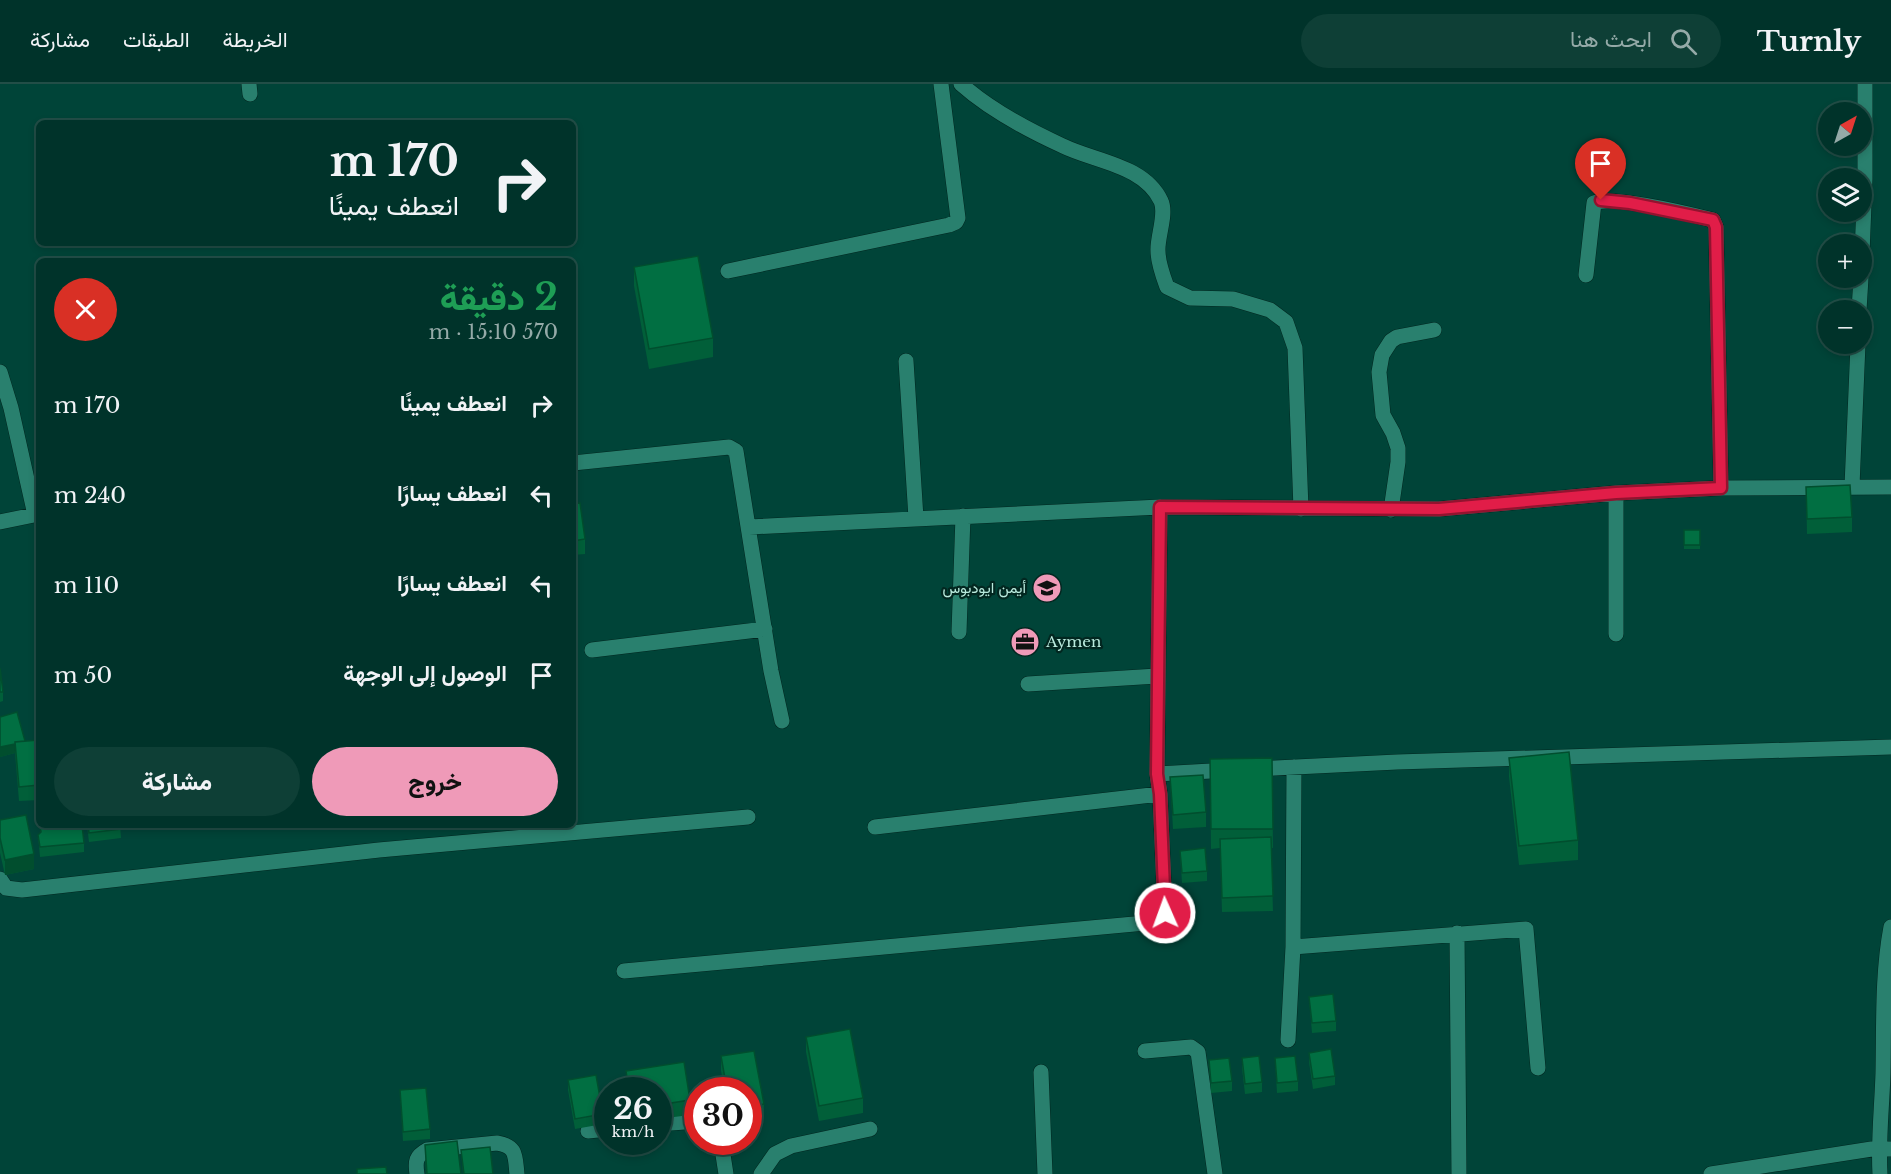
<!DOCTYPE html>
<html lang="ar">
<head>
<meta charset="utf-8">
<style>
  :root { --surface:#00332a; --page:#0e3f36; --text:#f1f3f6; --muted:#95aaa8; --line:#224e47; --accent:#ef9ab8 }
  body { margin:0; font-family:"Libre Baskerville",Vazirmatn,serif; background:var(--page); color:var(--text); direction:rtl; height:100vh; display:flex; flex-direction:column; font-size:22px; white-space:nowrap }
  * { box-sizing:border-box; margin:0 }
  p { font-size:20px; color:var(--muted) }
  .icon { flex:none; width:33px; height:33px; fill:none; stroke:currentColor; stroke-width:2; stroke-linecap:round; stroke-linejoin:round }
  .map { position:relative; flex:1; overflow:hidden; direction:ltr }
  .drawer { position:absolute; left:36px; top:174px; width:540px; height:570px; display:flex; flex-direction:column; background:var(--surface); border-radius:9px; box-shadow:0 3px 9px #0003,0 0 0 2px var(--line); direction:rtl }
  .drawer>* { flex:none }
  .banner { position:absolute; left:36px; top:36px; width:540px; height:126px; border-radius:9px; box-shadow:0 3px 9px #0003,0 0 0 2px var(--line); direction:rtl; background:#00332a; color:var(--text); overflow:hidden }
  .needle { width:39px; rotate:39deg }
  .buttons { position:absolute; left:1818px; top:18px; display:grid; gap:12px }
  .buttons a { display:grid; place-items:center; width:54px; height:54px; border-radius:50%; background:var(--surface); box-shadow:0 3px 9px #0003,0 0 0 2px var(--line); font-size:30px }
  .speed { position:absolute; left:594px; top:993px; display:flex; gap:12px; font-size:30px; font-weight:700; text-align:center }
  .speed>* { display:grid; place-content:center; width:78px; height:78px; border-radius:50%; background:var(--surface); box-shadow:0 3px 9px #0003,0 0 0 2px var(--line); line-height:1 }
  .speed small { font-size:15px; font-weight:400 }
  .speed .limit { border:9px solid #d22; background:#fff; color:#111 }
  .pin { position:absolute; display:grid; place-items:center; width:51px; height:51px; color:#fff; margin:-62px -26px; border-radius:50% 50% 50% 0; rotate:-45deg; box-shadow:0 0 6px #0007 }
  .pin .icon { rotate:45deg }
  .me { position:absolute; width:66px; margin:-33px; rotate:358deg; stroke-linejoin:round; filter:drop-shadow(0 0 4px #0008) }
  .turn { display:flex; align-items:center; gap:21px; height:126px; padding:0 18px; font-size:27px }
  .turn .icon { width:78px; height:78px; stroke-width:2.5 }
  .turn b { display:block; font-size:42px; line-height:51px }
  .round { display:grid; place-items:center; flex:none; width:63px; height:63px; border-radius:32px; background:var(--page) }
  .headline { display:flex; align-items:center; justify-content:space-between; height:102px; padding:0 18px }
  h1 { font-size:36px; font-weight:800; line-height:45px; color:#1e9e55 }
  .action { display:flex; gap:12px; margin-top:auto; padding:12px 18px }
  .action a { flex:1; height:69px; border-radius:36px; background:var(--accent); color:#111; font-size:24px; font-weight:800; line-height:69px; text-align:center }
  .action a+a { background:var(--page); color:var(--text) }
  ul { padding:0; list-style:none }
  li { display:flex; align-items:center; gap:18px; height:90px; padding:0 18px }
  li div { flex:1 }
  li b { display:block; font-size:22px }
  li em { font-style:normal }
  header { display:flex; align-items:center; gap:36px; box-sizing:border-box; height:84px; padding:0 30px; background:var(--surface); border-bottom:2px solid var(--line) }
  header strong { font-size:28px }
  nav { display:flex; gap:33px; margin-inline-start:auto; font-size:21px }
  .search { width:420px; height:54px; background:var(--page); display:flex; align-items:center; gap:15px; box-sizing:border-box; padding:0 21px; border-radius:33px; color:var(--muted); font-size:22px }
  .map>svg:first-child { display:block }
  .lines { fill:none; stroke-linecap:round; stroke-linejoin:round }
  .minor-casing { stroke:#022720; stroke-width:16 }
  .minor { stroke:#29806e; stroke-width:15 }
  .wall { fill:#015f39 }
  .shaded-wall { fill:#014e2e }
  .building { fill:#016f42; stroke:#014e2e; stroke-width:1.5 }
  .route-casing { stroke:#92132f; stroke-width:15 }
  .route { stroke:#e11d48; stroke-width:10 }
  .labels { text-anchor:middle; stroke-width:4.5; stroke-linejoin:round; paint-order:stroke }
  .poi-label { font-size:15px; fill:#baebde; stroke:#022720; text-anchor:end }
</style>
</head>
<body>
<header>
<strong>Turnly</strong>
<div class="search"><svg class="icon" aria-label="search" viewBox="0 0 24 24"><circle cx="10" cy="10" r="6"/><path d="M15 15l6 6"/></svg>ابحث هنا</div>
<nav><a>الخريطة</a><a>الطبقات</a><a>مشاركة</a></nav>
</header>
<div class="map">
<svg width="1891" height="1090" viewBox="0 0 1891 1090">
  <rect width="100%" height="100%" fill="#004438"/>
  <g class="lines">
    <!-- minor casing -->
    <g class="minor-casing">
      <path id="minor" d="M249,0L250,10
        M961,0C990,26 1028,46 1063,62C1096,78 1144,81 1161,117C1167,130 1157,153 1158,167C1158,179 1163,192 1167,203L1190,214L1233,215L1270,226L1286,238L1295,264L1301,425
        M1862,170L1865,95V0
        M728,187L949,141L956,138L958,134L941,0
        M1586,191L1594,119C1613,111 1689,130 1713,136L1716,143L1721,404
        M1859,226L1861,194
        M906,277L916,434
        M0,288L11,324L35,431
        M573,379L729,363L736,367L771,587L782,637
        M1852,402L1858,260
        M1616,409V550
        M1391,426L1398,378V364L1393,349L1383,331L1379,288L1382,271L1391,257L1397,253L1434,246
        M0,438L39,430
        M749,443L1160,423L1439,425L1616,409L1721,404L1891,403
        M959,548L963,432
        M592,566L765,545
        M1028,600L1157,592
        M1294,683L1293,863L1526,845L1538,984
        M1253,685L1397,678L1891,663
        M1157,690L1229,686
        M875,743L1160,710
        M0,795L6,804L22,806L379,766L748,733
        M1457,849L1459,1090
        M624,887L1156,838L1162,835L1165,829L1160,710L1157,690L1160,423
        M1288,956L1293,863
        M1145,967L1191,963L1198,968L1215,1090
        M1041,988L1045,1090
        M658,1040L698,1037
        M588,1047L608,1045
        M721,1058L726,1090
        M417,1090C415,1077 416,1072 427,1066L497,1059C517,1062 515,1072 517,1090
        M761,1090L775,1070L791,1062L870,1045
        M1711,1090L1878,1064L1891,1065
        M1880,1090C1878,1056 1882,1023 1883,989C1884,941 1882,891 1891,843"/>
    </g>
    <!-- minor -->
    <use href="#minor" class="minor"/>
  </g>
  <!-- wall -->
  <path class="wall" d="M634,183L713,254V273L649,285L634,202Z
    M1806,403L1852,433V448L1807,450Z
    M573,420L585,455V470L573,471Z
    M1684,446H1700V465H1684Z
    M0,584L3,608V617L0,618Z
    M0,633L25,657L39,656V716L19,717L15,669L0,673Z
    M1272,674L1273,764H1271L1273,827L1222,828L1220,764L1211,765L1210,675Z
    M1509,674L1578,756V776L1519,781L1509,693Z
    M1170,693L1206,728V743L1173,745Z
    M0,736L34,785L5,791L0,769Z
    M40,741L84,759V768L40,773L38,751L40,749Z
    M87,741H120L121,754L89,758Z
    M1180,767L1207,787V797L1182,799Z
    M1309,913L1336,937V947L1312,949Z
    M806,953L863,1014V1029L819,1037L806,968Z
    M1309,969L1335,992V1001L1313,1005L1309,978Z
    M721,972L764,1020V1035L748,1037V1006H725L721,987Z
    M1242,974L1262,998V1008L1245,1010L1242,984Z
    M1275,974L1298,997V1007L1277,1009Z
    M1209,976L1232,997V1007L1211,1009Z
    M626,987L690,1016V1031L658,1035V1006H626Z
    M568,996L603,1030V1040L575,1045L568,1006Z
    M400,1006L430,1045V1055L403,1057Z
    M425,1061L461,1090H426Z
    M461,1066L493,1090H463Z"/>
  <!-- shaded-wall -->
  <path class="shaded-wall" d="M15,660V669L0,673V663Z
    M34,770V785L5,791V776Z"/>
  <!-- building -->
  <path class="building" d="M698,172L713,254L649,265L634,183Z
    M1850,401L1852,433L1807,435L1806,403Z
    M580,419L585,455L573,457V420Z
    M1684,446H1700V461H1684Z
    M0,584L3,608H0Z
    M17,628L25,657L15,658V660L0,663V633Z
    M39,656V701L19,703L15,658Z
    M1569,668L1578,756L1519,762L1509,674Z
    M1272,674L1273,745H1211L1210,675Z
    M1203,691L1206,728L1173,731L1170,693Z
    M26,731L34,770L5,776L0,754V736Z
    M40,741H82L84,759L40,763L38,751L41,748Z
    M88,741H120L121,745L89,749Z
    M1271,753L1273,812L1222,814L1220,755Z
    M1205,764L1207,787L1182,789L1180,767Z
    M1333,910L1336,937L1312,939L1309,913Z
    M850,945L863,1014L819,1022L806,953Z
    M1331,965L1335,992L1313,995L1309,969Z
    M754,967L764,1020L748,1023V1006H727L721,972Z
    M1259,972L1262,998L1245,1000L1242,974Z
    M1295,972L1298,997L1277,999L1275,974Z
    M1229,974L1232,997L1211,999L1209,976Z
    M684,978L690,1016L658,1021V1006H629L626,987Z
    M596,991L603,1030L575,1035L568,996Z
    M426,1004L430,1045L403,1048L400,1006Z
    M457,1057L461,1090H427L425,1061Z
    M490,1063L493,1090H464L461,1066Z
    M386,1083L387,1090H357V1085Z"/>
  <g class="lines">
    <!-- route casing -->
    <g class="route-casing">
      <path id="route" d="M1165,829L1160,710L1157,690L1160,423L1439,425L1616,409L1721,404L1716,143L1713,136L1630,119L1601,116"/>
    </g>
    <!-- route -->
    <use href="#route" class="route"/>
  </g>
  <!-- icons -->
  <defs>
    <g id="school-disc" transform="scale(1.5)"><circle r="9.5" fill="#ef9ab8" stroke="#022720"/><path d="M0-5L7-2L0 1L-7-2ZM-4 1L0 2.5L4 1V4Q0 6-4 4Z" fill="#111"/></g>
    <g id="office-disc" transform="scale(1.5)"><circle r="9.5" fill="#ef9ab8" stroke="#022720"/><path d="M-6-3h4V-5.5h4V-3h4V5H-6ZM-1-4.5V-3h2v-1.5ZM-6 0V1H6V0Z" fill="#111"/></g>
  </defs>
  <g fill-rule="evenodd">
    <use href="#school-disc" x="1047" y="504"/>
    <use href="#office-disc" x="1025" y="558"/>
  </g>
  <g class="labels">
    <!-- poi labels -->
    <g class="poi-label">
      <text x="1026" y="509">أيمن ايودبوس</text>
      <text x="1046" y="563" text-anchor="start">Aymen</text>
    </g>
  </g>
</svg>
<div class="buttons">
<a><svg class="needle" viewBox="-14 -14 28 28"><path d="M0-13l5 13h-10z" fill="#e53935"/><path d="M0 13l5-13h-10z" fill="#95aaa8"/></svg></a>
<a><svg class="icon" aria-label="layers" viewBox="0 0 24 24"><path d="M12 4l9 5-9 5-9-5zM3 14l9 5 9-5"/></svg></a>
<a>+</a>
<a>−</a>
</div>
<div class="speed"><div>26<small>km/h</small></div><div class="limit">30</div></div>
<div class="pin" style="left:1601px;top:116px;background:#d93025"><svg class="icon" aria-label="arrive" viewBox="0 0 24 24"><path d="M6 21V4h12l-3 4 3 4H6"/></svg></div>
<svg class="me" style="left:1165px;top:829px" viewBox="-20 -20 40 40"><circle r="17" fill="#e11d48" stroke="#fff" stroke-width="3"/><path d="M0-11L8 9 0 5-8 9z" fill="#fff"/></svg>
<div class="banner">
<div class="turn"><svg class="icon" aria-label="right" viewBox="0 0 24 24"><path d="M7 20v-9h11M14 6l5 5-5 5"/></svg><div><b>170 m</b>انعطف يمينًا</div></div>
</div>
<section class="drawer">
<div class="headline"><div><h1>2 دقيقة</h1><p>570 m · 15:10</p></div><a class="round" style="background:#d93025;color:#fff"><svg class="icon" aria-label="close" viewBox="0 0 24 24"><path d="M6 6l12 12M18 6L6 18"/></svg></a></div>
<ul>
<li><svg class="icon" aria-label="right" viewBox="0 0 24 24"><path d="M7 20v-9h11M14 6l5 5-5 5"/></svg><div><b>انعطف يمينًا</b></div><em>170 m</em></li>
<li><svg class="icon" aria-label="left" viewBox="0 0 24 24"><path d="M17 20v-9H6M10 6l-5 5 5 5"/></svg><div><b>انعطف يسارًا</b></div><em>240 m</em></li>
<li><svg class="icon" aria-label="left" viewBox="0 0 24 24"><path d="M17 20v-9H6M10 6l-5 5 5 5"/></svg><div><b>انعطف يسارًا</b></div><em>110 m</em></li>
<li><svg class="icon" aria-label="arrive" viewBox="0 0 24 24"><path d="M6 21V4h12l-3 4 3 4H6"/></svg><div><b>الوصول إلى الوجهة</b></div><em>50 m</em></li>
</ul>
<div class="action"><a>خروج</a><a>مشاركة</a></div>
</section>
</div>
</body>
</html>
